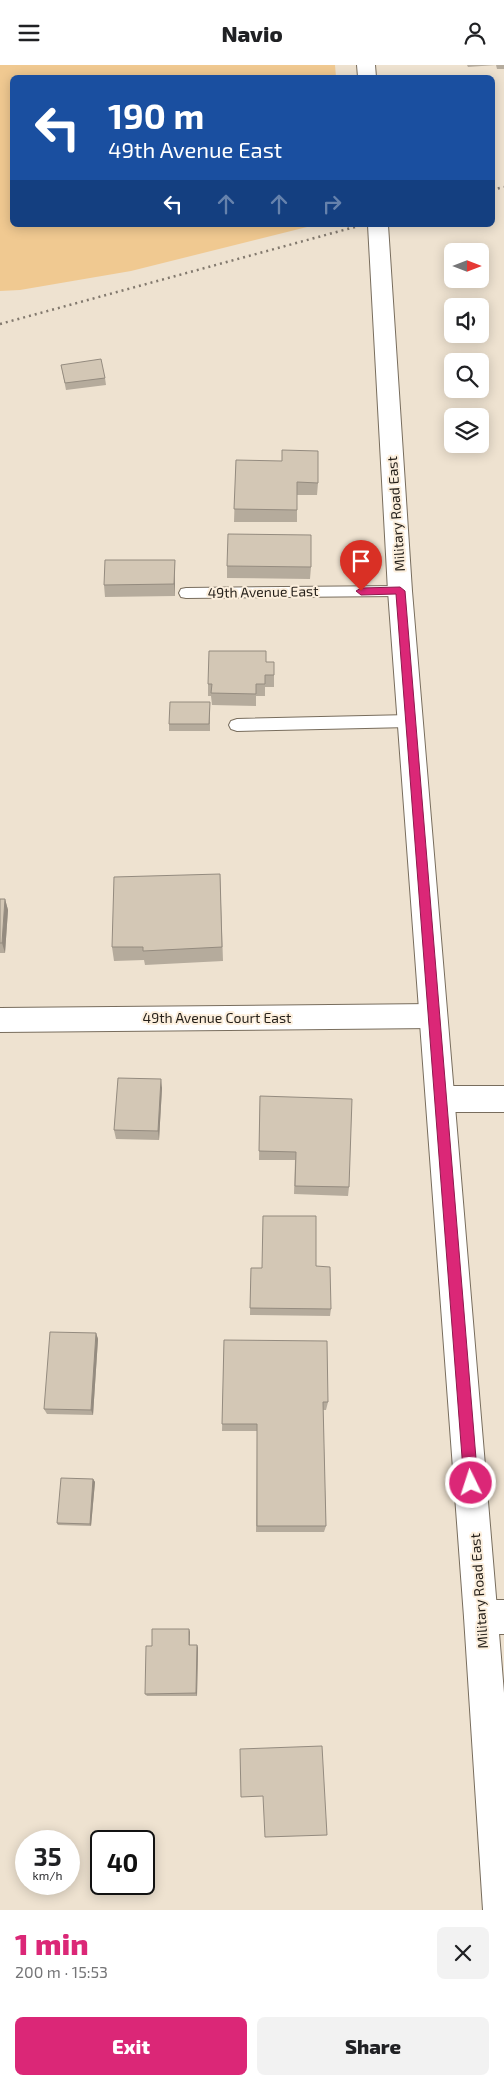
<!DOCTYPE html>
<html lang="en">
<head>
<meta charset="utf-8">
<style>
  :root { --surface:#fff; --page:#f2f2f2; --text:#202124; --muted:#757577; --accent:#db2777 }
  body { margin:0; font-family:"Exo 2",sans-serif; background:var(--page); color:var(--text); height:100vh; display:flex; flex-direction:column; font-size:19px; white-space:nowrap }
  * { box-sizing:border-box; margin:0 }
  p { font-size:16px; color:var(--muted) }
  .icon { flex:none; width:28px; height:28px; fill:none; stroke:currentColor; stroke-width:2; stroke-linecap:round; stroke-linejoin:round }
  .map { position:relative; height:1845px; overflow:hidden }
  .sheet { display:flex; flex-direction:column; background:var(--surface); flex:1 }
  .sheet>* { flex:none }
  .guide { position:absolute; left:10px; top:10px; width:485px; height:152px; border-radius:8px; box-shadow:0 2px 12px #0003; background:#1a4fa0; color:#fff; overflow:hidden }
  .needle { width:32px; rotate:90deg }
  .tools { position:absolute; left:444px; top:178px; display:grid; gap:10px }
  .tools a { display:grid; place-items:center; width:45px; height:45px; border-radius:8px; background:var(--surface); box-shadow:0 2px 12px #0003; font-size:25px }
  .speed { position:absolute; left:15px; top:1765px; display:flex; gap:10px; font-size:25px; font-weight:700; text-align:center }
  .speed>* { display:grid; place-content:center; width:65px; height:65px; border-radius:50%; background:var(--surface); box-shadow:0 2px 12px #0003; line-height:1 }
  .speed small { font-size:12px; font-weight:400 }
  .speed .limit { border:2px solid #111; border-radius:8px; background:#fff; color:#111 }
  .pin { position:absolute; display:grid; place-items:center; width:42px; height:42px; color:#fff; margin:-51px -21px; border-radius:50% 50% 50% 0; rotate:-45deg; box-shadow:0 0 5px #0007 }
  .pin .icon { rotate:45deg }
  .me { position:absolute; width:55px; margin:-28px; rotate:356deg; stroke-linejoin:round; filter:drop-shadow(0 0 4px #0008) }
  .turn { display:flex; align-items:center; gap:18px; height:105px; padding:0 15px; font-size:22px }
  .turn .icon { width:65px; height:65px; stroke-width:2.5 }
  .turn b { display:block; font-size:35px; line-height:42px }
  .lanes { display:flex; align-items:center; height:48px; padding:0 15px; background:#0003; justify-content:center; gap:25px; direction:ltr }
  .lanes .off { opacity:.35 }
  .round { display:grid; place-items:center; flex:none; width:52px; height:52px; border-radius:8px; background:var(--page) }
  .headline { display:flex; align-items:center; justify-content:space-between; height:85px; padding:0 15px }
  h1 { font-size:30px; font-weight:800; line-height:38px; color:var(--accent) }
  .action { display:flex; gap:10px; margin-top:auto; padding:10px 15px }
  .action a { flex:1; height:58px; border-radius:8px; background:var(--accent); color:#fff; font-size:20px; font-weight:800; line-height:58px; text-align:center }
  .action a+a { background:var(--page); color:var(--text) }
  header { display:flex; justify-content:space-between; align-items:center; height:65px; padding:0 15px; background:var(--surface); font-size:22px; font-weight:800 }
  .map>svg:first-child { display:block }
  .green { fill:#f0c991 }
  .lines { fill:none; stroke-linecap:round; stroke-linejoin:round }
  .service-casing { stroke:#786d5d; stroke-width:2 }
  .minor-casing { stroke:#786d5d; stroke-width:2 }
  .tertiary-casing { stroke:#786d5d; stroke-width:2 }
  .service { fill:#fff; fill-rule:evenodd }
  .minor { fill:#fff; fill-rule:evenodd }
  .tertiary { fill:#fff; fill-rule:evenodd }
  .rail { stroke:#82796e; stroke-width:2.5; stroke-dasharray:2 4; stroke-linecap:butt }
  .wall { fill:#b5ab9c }
  .shaded-wall { fill:#948b7f }
  .building { fill:#d3c7b5; stroke:#948b7f }
  .route { fill:#db2777; stroke:#8e194d }
  .labels { text-anchor:middle; stroke-width:4; stroke-linejoin:round; paint-order:stroke }
  .street-label { font-size:14px; fill:#241f19; stroke:#fcefdd }
</style>
</head>
<body>
<header><svg class="icon" aria-label="menu" viewBox="0 0 24 24"><path d="M4 6h16M4 12h16M4 18h16"/></svg>Navio<svg class="icon" aria-label="person" viewBox="0 0 24 24"><circle cx="12" cy="8" r="4"/><path d="M4 21q1-7 8-7t8 7"/></svg></header>
<div class="map">
<svg width="504" height="1845" viewBox="0 0 504 1845">
  <rect width="100%" height="100%" fill="#eee2d0"/>
  <!-- green -->
  <path class="green" d="M0,0H335L336,12H12V160H315L131,206L20,225L0,226Z"/>
  <g class="lines">
    <!-- service casing -->
    <g class="service-casing">
      <path id="service" d="M400,521L405,522L407,526L405,530L400,531L186,533L181,532L179,528L181,524L186,523Z
        M410,650L416,652L418,656L416,660L410,662L237,666L231,664L229,660L231,656L237,654Z"/>
    </g>
    <!-- minor casing -->
    <g class="minor-casing">
      <path id="minor" d="M433,939L443,942L447,951L443,960L433,963L0,967V943Z
        M441,1021H504V1047H441L431,1043L427,1034L431,1025Z
        M481,1535H504V1569H481L469,1564L464,1552L469,1540Z"/>
    </g>
    <!-- tertiary casing -->
    <g class="tertiary-casing">
      <path id="tertiary" d="M357,0H375L376,12H358Z
        M368,160H388L412,526L504,1628V1845H483L464,1552L388,526Z"/>
    </g>
    <!-- service -->
    <use href="#service" class="service"/>
    <!-- minor -->
    <use href="#minor" class="minor"/>
    <!-- tertiary -->
    <use href="#tertiary" class="tertiary"/>
    <!-- rail -->
    <path class="rail" d="M492,125L504,122
      M0,259L362,160"/>
  </g>
  <!-- wall -->
  <path class="wall" d="M467,0H504V4H497L496,0L468,2Z
    M61,300L105,313L106,320L66,325Z
    M236,395L318,418L317,430H297V457H234Z
    M175,495V531L105,532L104,520Z
    M227,501L311,502L310,514L227,513Z
    M266,597H274V622H265V631H256V641L212,640L211,631H208V619Z
    M210,643V666H169V659Z
    M220,809L223,896L145,900L144,895L114,896L112,882Z
    M0,834H5L8,845L5,888H0Z
    M162,1023L159,1075L116,1074L114,1065Z
    M260,1031L349,1122L348,1131L294,1129L295,1095H259Z
    M316,1201L331,1244L330,1251L250,1250L251,1203H262Z
    M96,1268L98,1274L93,1350L47,1349L44,1344Z
    M224,1275L328,1337L326,1345H323L326,1461L324,1467H256L257,1366H222Z
    M93,1414L95,1417L91,1461L58,1460L57,1458Z
    M190,1567V1580H197L198,1583L197,1631H147L145,1629L152,1581Z"/>
  <!-- shaded-wall -->
  <path class="shaded-wall" d="M175,495V531L174,519Z
    M5,834L8,845L5,888L2,878Z
    M161,1014L162,1023L159,1075L158,1066Z
    M96,1268L98,1274L93,1350L91,1345Z
    M93,1414L95,1417L91,1461L90,1459Z
    M189,1564L190,1567L189,1583Z
    M197,1580L198,1583L197,1631L196,1628Z"/>
  <!-- building -->
  <path class="building" d="M101,294L105,313L65,318L61,300Z
    M282,385L318,386V418L297,417V445L234,444L236,395L282,396Z
    M228,469L311,470V502L227,501Z
    M105,495H175L174,519L104,520Z
    M209,586H266V597H274V610H265V619H256V629L211,628L212,619H208Z
    M170,637H210L209,659H169Z
    M220,809L222,882L143,886V882H112L114,812Z
    M0,834H5L2,878H0Z
    M118,1013L161,1014L158,1066L114,1065Z
    M260,1031L352,1034L349,1122L295,1121L296,1087L259,1086Z
    M263,1151H316V1201L330,1202L331,1244L250,1243L251,1203H262Z
    M50,1267L96,1268L91,1345L44,1344Z
    M224,1275L327,1276L328,1337H323L326,1461H257V1359H222Z
    M61,1413L93,1414L90,1459L57,1458Z
    M152,1564H189V1580H197L196,1628L145,1629L146,1581H152Z
    M322,1681L327,1770L265,1772L263,1731L241,1732L240,1684Z"/>
  <!-- route -->
  <path class="route" d="M400,522L405,526L478,1418L476,1422L471,1424L466,1422L464,1418L396,529L361,530L356,526L361,523Z"/>
  <g class="labels">
    <!-- street labels -->
    <g class="street-label">
      <text transform="translate(396 449) rotate(-94)" y="5">Military Road East</text>
      <text transform="translate(263 527) rotate(-1)" y="5">49th Avenue East</text>
      <text x="217" y="958">49th Avenue Court East</text>
      <text transform="translate(479 1526) rotate(-94)" y="5">Military Road East</text>
    </g>
  </g>
</svg>
<div class="tools">
<a><svg class="needle" viewBox="-14 -14 28 28"><path d="M0-13l5 13h-10z" fill="#e53935"/><path d="M0 13l5-13h-10z" fill="#757577"/></svg></a>
<a><svg class="icon" aria-label="sound" viewBox="0 0 24 24"><path d="M4 9h4l5-4v14l-5-4H4zM17 9q2 3 0 6"/></svg></a>
<a><svg class="icon" aria-label="search" viewBox="0 0 24 24"><circle cx="10" cy="10" r="6"/><path d="M15 15l6 6"/></svg></a>
<a><svg class="icon" aria-label="layers" viewBox="0 0 24 24"><path d="M12 4l9 5-9 5-9-5zM3 14l9 5 9-5"/></svg></a>
</div>
<div class="speed"><div>35<small>km/h</small></div><div class="limit">40</div></div>
<div class="pin" style="left:361px;top:526px;background:#d93025"><svg class="icon" aria-label="arrive" viewBox="0 0 24 24"><path d="M6 21V4h12l-3 4 3 4H6"/></svg></div>
<svg class="me" style="left:471px;top:1418px" viewBox="-20 -20 40 40"><circle r="17" fill="#db2777" stroke="#fff" stroke-width="3"/><path d="M0-11L8 9 0 5-8 9z" fill="#fff"/></svg>
<div class="guide">
<div class="turn"><svg class="icon" aria-label="left" viewBox="0 0 24 24"><path d="M17 20v-9H6M10 6l-5 5 5 5"/></svg><div><b>190 m</b>49th Avenue East</div></div>
<div class="lanes"><svg class="icon" aria-label="left" viewBox="0 0 24 24"><path d="M17 20v-9H6M10 6l-5 5 5 5"/></svg><svg class="icon off" aria-label="ahead" viewBox="0 0 24 24"><path d="M12 20V5M6 11l6-6 6 6"/></svg><svg class="icon off" aria-label="ahead" viewBox="0 0 24 24"><path d="M12 20V5M6 11l6-6 6 6"/></svg><svg class="icon off" aria-label="right" viewBox="0 0 24 24"><path d="M7 20v-9h11M14 6l5 5-5 5"/></svg></div>
</div>
</div>
<section class="sheet">
<div class="headline"><div><h1>1 min</h1><p>200 m · 15:53</p></div><a class="round"><svg class="icon" aria-label="close" viewBox="0 0 24 24"><path d="M6 6l12 12M18 6L6 18"/></svg></a></div>
<div class="action"><a>Exit</a><a>Share</a></div>
</section>
</body>
</html>
